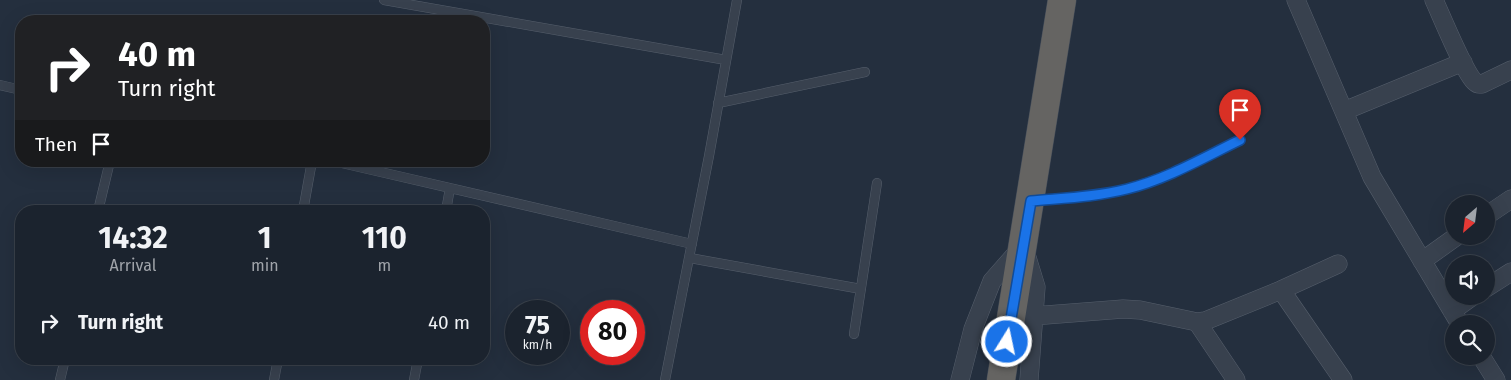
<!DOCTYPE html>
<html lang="en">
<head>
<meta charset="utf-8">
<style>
  :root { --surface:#1b232e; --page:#242b36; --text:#f1f3f6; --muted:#a0a4aa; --line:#39404a }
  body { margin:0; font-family:"Fira Sans",sans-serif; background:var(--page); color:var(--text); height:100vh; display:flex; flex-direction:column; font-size:19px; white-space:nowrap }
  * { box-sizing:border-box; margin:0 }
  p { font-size:16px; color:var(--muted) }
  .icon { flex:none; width:28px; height:28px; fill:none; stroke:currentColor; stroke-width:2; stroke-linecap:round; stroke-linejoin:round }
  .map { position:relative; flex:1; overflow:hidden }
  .panel { position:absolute; left:15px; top:205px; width:475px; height:160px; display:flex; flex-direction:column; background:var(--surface); border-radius:20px; box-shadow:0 5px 20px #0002,0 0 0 1px var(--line) }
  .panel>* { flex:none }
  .banner { position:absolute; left:15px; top:15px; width:475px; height:152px; border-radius:20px; box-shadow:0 5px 20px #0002,0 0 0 1px var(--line); background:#202124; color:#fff; overflow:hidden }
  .needle { width:32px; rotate:208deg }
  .buttons { position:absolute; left:1445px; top:195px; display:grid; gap:10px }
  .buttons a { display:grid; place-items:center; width:50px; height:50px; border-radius:50%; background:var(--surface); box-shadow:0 5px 20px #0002,0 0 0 1px var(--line); font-size:25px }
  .speed { position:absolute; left:505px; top:300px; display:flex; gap:10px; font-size:25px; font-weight:700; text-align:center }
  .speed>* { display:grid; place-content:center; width:65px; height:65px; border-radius:50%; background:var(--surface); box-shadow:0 5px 20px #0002,0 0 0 1px var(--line); line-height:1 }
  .speed small { font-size:12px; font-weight:400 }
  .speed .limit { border:8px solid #d22; background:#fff; color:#111 }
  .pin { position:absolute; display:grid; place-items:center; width:42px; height:42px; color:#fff; margin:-51px -21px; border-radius:50% 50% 50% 0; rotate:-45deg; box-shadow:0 0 5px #0007 }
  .pin .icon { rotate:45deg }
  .me { position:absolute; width:55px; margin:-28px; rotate:10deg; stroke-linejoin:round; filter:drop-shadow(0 0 4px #0008) }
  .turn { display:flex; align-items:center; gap:18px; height:105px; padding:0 20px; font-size:22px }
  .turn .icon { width:65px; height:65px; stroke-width:2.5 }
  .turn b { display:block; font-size:35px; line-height:42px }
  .then { display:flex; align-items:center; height:48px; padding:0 20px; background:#0003; gap:10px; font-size:19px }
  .eta { display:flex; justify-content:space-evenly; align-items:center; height:85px; text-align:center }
  .eta b { font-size:30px; font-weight:700; line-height:35px }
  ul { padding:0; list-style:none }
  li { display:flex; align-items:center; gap:15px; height:65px; padding:0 20px }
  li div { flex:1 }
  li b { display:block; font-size:19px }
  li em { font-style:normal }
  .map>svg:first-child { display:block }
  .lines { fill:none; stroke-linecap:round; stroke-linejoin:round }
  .service-casing { stroke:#565f6c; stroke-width:10 }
  .minor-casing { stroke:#565f6c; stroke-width:19 }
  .trunk-casing { stroke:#434c59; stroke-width:29 }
  .service { stroke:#38414e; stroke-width:9 }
  .minor { stroke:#38414e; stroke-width:18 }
  .trunk { stroke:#656462; stroke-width:28 }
  .route-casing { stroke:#114b97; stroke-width:12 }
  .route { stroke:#1a73e8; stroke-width:9 }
</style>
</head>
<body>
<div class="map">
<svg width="1511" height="380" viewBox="0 0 1511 380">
  <rect width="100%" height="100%" fill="#242f3e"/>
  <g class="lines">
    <!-- service casing -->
    <g class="service-casing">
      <path id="service" d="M384,0L726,60
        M0,85L21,90
        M718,103L865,72
        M333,161L692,244
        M1032,201C1064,198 1096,197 1127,189C1167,178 1204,158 1240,140
        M98,211L110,161
        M303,211L312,161
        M446,211L450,188
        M690,258L861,289
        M854,334L877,183
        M60,380L65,359
        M274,380L278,359
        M414,380L418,359
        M665,380L709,156L737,0"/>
    </g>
    <!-- minor casing -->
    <g class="minor-casing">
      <path id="minor" d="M1296,0L1372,177L1460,324
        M1434,0C1441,15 1465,74 1475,82C1478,85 1478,84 1482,84L1511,70
        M1344,111L1463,62
        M1486,216L1511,199
        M1025,251L1036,287L1029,380
        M1422,261L1457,236
        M1486,288L1511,272
        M1281,290L1343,380
        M1452,311L1473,296
        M1033,316L1123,309L1140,310L1197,322L1205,321L1281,290L1338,264
        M1197,322L1236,380
        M1481,356L1496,380
        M960,380L973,329L992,281L1021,248"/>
    </g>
    <!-- trunk casing -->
    <g class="trunk-casing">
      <path id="trunk" d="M1001,380L1062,0"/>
    </g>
    <!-- service -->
    <use href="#service" class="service"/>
    <!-- minor -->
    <use href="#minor" class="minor"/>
    <!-- trunk -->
    <use href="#trunk" class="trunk"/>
  </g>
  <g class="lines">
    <!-- route casing -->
    <g class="route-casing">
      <path id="route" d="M1007,342L1031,201C1063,198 1095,197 1127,189C1167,179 1203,158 1240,140"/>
    </g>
    <!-- route -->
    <use href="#route" class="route"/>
  </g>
</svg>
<div class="buttons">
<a><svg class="needle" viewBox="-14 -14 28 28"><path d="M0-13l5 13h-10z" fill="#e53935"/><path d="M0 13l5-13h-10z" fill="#a0a4aa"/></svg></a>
<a><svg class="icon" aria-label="sound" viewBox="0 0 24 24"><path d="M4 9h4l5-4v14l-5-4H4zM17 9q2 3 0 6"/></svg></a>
<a><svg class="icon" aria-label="search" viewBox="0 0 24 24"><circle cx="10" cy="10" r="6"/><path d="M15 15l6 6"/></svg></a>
</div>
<div class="speed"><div>75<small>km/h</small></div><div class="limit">80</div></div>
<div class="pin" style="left:1240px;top:140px;background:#d93025"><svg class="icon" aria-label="arrive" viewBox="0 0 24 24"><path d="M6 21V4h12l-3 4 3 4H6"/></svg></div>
<svg class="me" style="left:1007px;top:342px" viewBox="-20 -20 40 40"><circle r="17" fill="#1a73e8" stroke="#fff" stroke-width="3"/><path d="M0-11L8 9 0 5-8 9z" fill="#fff"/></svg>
<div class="banner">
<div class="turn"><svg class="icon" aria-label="right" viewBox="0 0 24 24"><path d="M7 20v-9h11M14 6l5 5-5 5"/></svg><div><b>40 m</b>Turn right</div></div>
<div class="then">Then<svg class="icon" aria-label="arrive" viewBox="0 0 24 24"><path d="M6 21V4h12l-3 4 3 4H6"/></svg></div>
</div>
<section class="panel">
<div class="eta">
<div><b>14:32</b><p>Arrival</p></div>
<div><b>1</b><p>min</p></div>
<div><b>110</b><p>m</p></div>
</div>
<ul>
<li><svg class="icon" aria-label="right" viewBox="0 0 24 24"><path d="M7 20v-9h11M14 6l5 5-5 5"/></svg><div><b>Turn right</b></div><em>40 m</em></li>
</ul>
</section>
</div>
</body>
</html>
